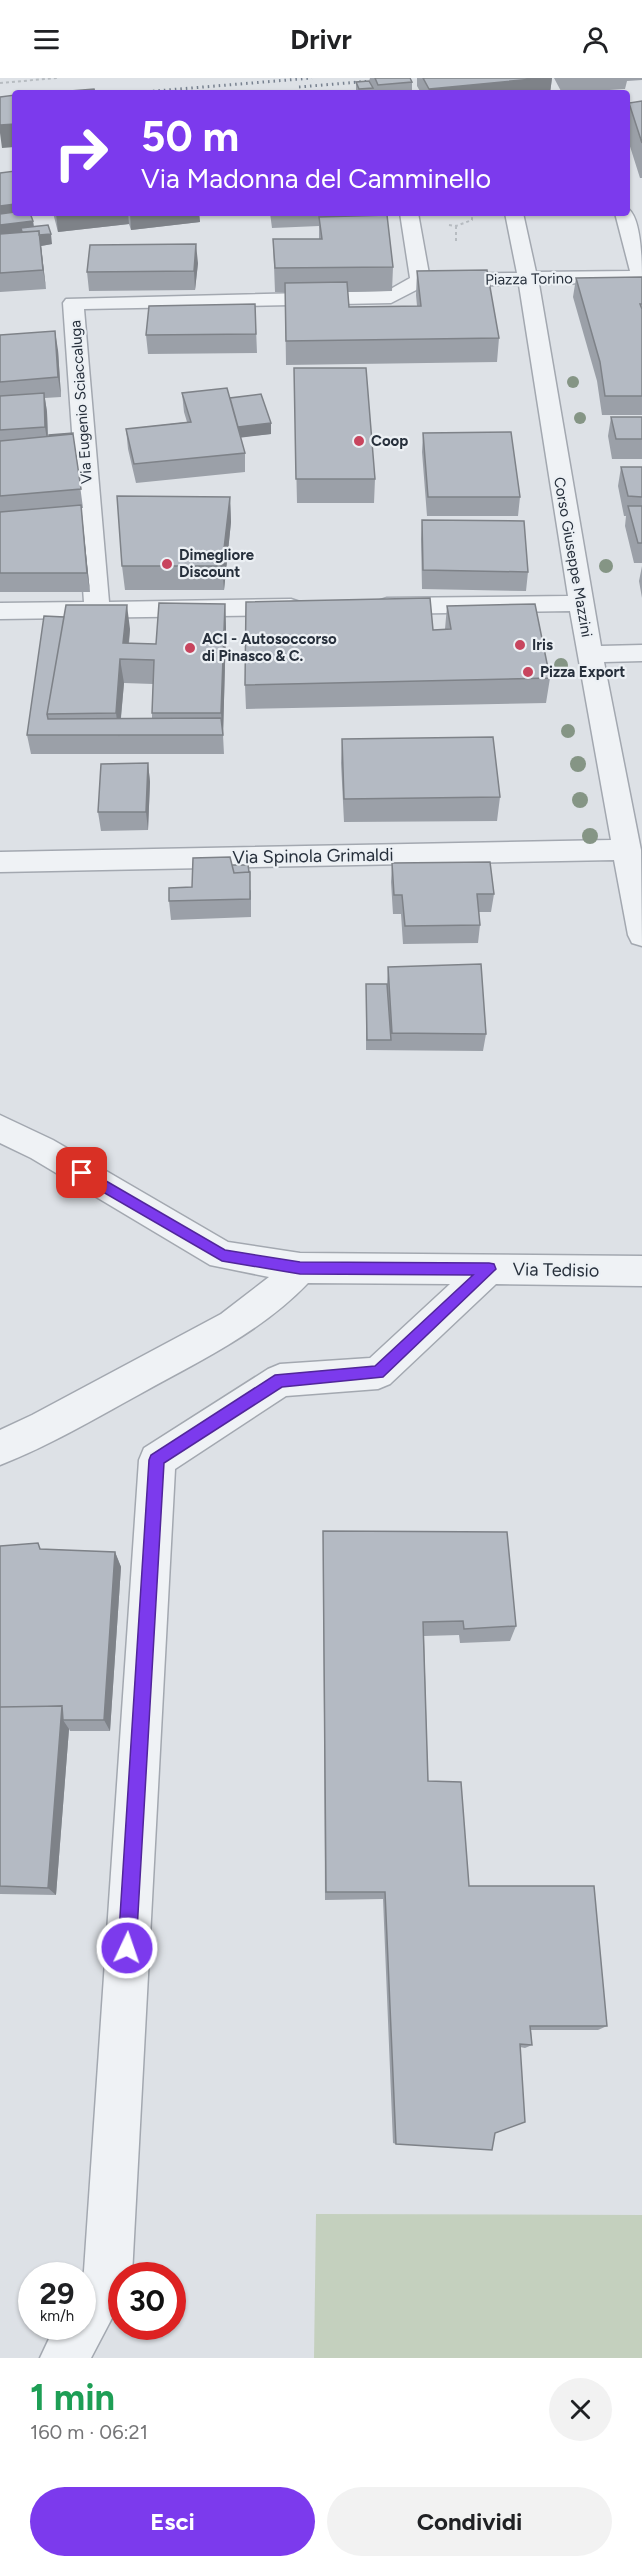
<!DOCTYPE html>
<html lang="it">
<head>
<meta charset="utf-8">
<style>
  :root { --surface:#fff; --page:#f2f2f2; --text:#202124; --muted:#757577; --accent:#7c3aed }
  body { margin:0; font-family:Figtree,sans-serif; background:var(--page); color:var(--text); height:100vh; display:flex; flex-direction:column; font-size:22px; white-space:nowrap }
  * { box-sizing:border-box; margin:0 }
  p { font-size:20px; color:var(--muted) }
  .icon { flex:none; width:33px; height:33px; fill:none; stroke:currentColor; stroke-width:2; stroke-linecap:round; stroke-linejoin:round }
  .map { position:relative; height:2280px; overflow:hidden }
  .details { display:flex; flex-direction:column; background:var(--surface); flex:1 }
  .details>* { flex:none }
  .hud { position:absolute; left:12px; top:12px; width:618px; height:126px; border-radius:6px; box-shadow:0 2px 4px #0004; background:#7c3aed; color:#fff; overflow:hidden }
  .speed { position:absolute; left:18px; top:2184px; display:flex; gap:12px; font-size:30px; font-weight:700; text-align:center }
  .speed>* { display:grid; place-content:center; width:78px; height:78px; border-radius:50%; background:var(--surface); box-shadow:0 2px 4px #0004; line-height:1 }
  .speed small { font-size:15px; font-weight:400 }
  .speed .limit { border:9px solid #d22; background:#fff; color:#111 }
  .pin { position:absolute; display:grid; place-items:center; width:51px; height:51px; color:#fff; margin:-26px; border-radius:12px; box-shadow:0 3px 9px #0006 }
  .me { position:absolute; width:66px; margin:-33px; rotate:3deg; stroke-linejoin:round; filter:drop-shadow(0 0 4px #0008) }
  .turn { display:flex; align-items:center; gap:21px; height:126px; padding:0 30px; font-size:27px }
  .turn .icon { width:78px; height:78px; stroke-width:2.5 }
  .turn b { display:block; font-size:42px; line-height:51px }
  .round { display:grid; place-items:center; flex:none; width:63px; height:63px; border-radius:32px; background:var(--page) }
  .summary { display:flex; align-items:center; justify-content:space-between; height:102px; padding:0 30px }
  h1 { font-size:36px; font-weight:700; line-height:45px; color:#1e9e55 }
  .action { display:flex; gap:12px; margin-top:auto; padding:12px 30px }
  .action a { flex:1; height:69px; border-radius:36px; background:var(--accent); color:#fff; font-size:24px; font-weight:700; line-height:69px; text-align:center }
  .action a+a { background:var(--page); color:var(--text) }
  header { display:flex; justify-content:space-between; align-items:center; height:78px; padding:0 30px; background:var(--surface); font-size:27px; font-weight:700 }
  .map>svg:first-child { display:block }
  .green { fill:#c4d0be }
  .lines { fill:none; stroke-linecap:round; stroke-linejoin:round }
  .minor-casing { stroke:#a3a8b0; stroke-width:3 }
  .path { stroke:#b7bcc1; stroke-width:2; stroke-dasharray:3 3; stroke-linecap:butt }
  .minor { fill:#eff2f5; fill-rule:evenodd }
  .rail { stroke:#77818f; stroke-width:3; stroke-dasharray:1.5 4; stroke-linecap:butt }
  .tree { fill:#859585 }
  .wall { fill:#9ba0a8; fill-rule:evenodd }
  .shaded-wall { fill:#7e8288 }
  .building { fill:#b4bac3; stroke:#7e8288; stroke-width:1.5 }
  .route { fill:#7c3aed; stroke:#51269a; stroke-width:1.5 }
  .poi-dot { fill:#c8455e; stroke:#ecf0f4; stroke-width:2 }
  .labels { text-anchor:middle; stroke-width:4.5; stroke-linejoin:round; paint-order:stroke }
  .far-street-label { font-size:15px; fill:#27303c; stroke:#ecf0f4 }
  .far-poi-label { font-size:15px; font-weight:bold; fill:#27303c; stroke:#ecf0f4; text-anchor:start }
  .street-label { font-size:18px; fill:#27303c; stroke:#ecf0f4 }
</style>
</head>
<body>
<header><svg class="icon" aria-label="menu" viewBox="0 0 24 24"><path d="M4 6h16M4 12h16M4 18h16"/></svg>Drivr<svg class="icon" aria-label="person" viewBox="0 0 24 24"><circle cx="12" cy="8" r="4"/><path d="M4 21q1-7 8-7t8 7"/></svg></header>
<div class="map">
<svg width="642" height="2280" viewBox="0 0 642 2280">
  <rect width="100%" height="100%" fill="#dde1e6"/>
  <!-- green -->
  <path class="green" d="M316,2136L642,2137V2280H314Z"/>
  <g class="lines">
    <!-- minor casing -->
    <g class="minor-casing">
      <path id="minor" d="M627,130C642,138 642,187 642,204L539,206L601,568L642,567V583L604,584L641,772L642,868L632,865L628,857L614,782L0,794V774L611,762L570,533L387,536L378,533L375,528L378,523L387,520L568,518L519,207L424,208L391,225L84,231L109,524L291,521L300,524L303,529L300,534L291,537L0,541V525L84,524L63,225L66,221L387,213L410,200L400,135H418L429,196L517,195L505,135H523L536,194L630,193L615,135H627Z
        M0,1037L53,1062L228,1164L300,1175L642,1178V1208L496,1206L390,1306L378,1311L286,1318L175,1391L132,2197L122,2198V2221L91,2280H40L55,2248H82V2198L84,2193L139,1382L144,1370L268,1291L280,1286L370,1280L450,1206L308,1205C260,1255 199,1283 140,1316C94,1341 49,1368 0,1387V1352L32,1337L221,1236L269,1199L210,1187L31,1080L0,1065Z"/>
    </g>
    <!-- path -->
    <path class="path" d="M0,5L57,0
      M449,147L456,148L472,142V138L466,135
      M456,148V166"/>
    <!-- minor -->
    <use href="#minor" class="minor"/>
    <!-- rail -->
    <path class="rail" d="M299,9L407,0
      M131,15L312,0"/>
  </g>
  <!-- trees -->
  <g class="tree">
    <circle cx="573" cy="304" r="6"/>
    <circle cx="580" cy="340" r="6"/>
    <circle cx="606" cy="488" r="7"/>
    <circle cx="561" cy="587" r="7"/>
    <circle cx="568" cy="653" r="7"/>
    <circle cx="578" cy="686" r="8"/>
    <circle cx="580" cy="722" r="8"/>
    <circle cx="590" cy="758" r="8"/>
  </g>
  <!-- wall -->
  <path class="wall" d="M370,0H410L412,4V15H356V4L369,3Z
    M417,0H552L550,15H421L417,8Z
    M554,0H642V2L627,3L625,11L562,15Z
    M642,23V100H640L627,59V40L629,25Z
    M0,95L33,143L34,148L52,166L41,168L46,211L0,214Z
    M53,135H199L200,144L131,152L129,146L58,154Z
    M270,135H388L387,144L393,189L392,213L348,214L349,229L417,228L416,217L417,193L499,260L497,284L286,287L285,214H275L273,161H319V148L272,150Z
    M198,185L195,212L89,213L87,194Z
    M642,199V337H602L597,303L573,219L576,200Z
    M255,226L257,275L148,276L146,257Z
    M0,257L58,272L61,319L45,320L47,334L48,358L73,355L83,430H81L90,514H0Z
    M294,290L375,401L374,425H297Z
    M182,315L230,320L271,345V356L240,359L245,375V394L136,405L128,371L126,351L187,344L184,334Z
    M611,339H642V381H612L608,358Z
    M423,355L520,419L518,438H427L422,374Z
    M621,389H642V485H634L625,448L626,438H624L618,408Z
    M230,419L231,444L224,512H125L122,488Z
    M422,442L528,494L526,513L422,511L421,461Z
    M642,488V520L639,503Z
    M225,526L226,550L223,657L224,676H31L27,657L130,551L129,566H156ZM124,605L153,606L152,635V640H121Z
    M447,528L550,600L546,625L246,631L245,607L433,552L445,551Z
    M342,661L500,719L497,743L344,744L341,685Z
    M148,685L150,704L148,752L101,753L98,734Z
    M392,785L494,816L491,834H479L480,847L478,865L403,866L401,836H393L391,804Z
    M232,787L251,813V839L171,842L169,823L192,809Z
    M388,889L486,956L483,973L366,972V906H387Z
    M323,1453L516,1548L510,1563L460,1565L459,1557L424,1558L428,1703L469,1808L607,1948L598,1952H531L532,1967L525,1970L520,1969L396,2066L393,2065L383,1821L325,1822Z
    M0,1468L42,1471L115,1474L121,1489L110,1653H70L69,1651L56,1817L0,1816Z"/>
  <!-- shaded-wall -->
  <path class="shaded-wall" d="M543,0H552L550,15H429V11Z
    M15,46V69L2,70L0,55V47Z
    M15,126V135L33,143L34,154L21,150L22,155L0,158V128Z
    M56,135H128L129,146L58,154Z
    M130,135H199L200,144L131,152Z
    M51,156L52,166L41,168L46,211L43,192L24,159Z
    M196,166L198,185L195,212L194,193Z
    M55,253L58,272L61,319L58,299Z
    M44,315L47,334L48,369L45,349Z
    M271,345V356L238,360L237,349Z
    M230,419L231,444L224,512L222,488Z
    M81,427L83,446L90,514L87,495Z
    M225,526L226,550L223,659L221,635Z
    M127,527L130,551L127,581L123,565Z
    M120,581L124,605L119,659L116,635Z
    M148,685L150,704L148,752L146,734Z
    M115,1474L121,1489L110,1653L104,1642Z
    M62,1628L69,1642H63L69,1651L56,1817L48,1810Z"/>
  <!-- building -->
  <path class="building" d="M375,0H410L412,4L378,7Z
    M423,0H543L429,11Z
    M369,3L373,10L359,11L356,4Z
    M94,11L95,15H45Z
    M15,17V46L0,47V19Z
    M642,23V65L629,25Z
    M15,93V126L0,128V95Z
    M15,134L30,135L33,143L0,147V136Z
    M387,137L393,189L275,190L273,161H322L319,139Z
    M48,147L51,156L39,157V153L22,154L21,150Z
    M39,153L43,192L0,195V156Z
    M196,166L194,193L87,194L90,167Z
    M487,192L499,260L286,263L285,205L347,204L349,229L421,228L417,193Z
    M642,199V226H640L642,231V318H605L600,284L576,200Z
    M255,226L256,256L146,257L149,228Z
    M55,253L58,299L0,304V257Z
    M294,290H366L375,401H296Z
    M227,310L245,375L134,386L126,351L191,344L182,315Z
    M44,315L45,349L0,352V318Z
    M261,316L271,345L238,349L230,320Z
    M611,339H642V361H616Z
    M511,354L520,419H428L423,355Z
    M73,355V356L49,358V357Z
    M73,356L81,411L0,418V363Z
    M621,389H642V419L628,418Z
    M117,418L230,419L222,488H122Z
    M81,427L87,495H0V434Z
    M628,428H642V465H638Z
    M422,442L524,443L528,494L423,492Z
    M430,520L433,552L451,551L447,528L535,526L550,600L245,607L246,524Z
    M159,525L225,526L221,635H152L154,582L120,581L116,635L47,636L66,527H127L123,565L156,566Z
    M44,538L64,539L47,636L48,641L221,640L223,657H27Z
    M493,659L500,719L344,721L342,661Z
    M148,685L146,734H98L101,686Z
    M230,779L234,795L250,794V821L169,823V810L192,809L193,780Z
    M490,784L494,816H477L480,847L405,848L402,817H394L392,785Z
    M232,787H248L249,794L234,795Z
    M481,886L486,956L392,955L388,889Z
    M366,906H387L391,962H367Z
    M323,1453L507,1454L516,1548L464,1551L463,1543L423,1544L428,1703L461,1704L469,1808H594L607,1948H530L532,1967L520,1966L525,2044L495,2055L492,2072L396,2066L385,1814H326Z
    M38,1465L40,1471L115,1474L104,1642H63L62,1628L0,1629V1468Z
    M62,1628L48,1810L0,1808V1629Z"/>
  <!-- route -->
  <path class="route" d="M82,1089L225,1172L300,1184L489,1185L494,1186L496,1191L383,1299L282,1309L164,1385L136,1870L134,1877L127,1879L121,1877L118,1870L149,1382L151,1377L275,1297L375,1288L473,1197L300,1196L222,1183L77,1099L75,1095Z"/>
  <!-- markers -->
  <g class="poi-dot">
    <circle cx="359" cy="363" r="6"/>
    <circle cx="167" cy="486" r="6"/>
    <circle cx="520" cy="567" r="6"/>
    <circle cx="190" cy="570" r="6"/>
    <circle cx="528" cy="594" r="6"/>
  </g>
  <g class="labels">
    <!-- far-street labels -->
    <g class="far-street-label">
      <text transform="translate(529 201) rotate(-1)" y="5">Piazza Torino</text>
      <text transform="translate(81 324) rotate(-94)" y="5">Via Eugenio Sciaccaluga</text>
      <text transform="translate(573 479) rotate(80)" y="5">Corso Giuseppe Mazzini</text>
    </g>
    <!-- far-poi labels -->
    <g class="far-poi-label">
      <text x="371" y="368">Coop</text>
      <text x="179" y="482">Dimegliore<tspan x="179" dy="17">Discount</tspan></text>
      <text x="202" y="566">ACI - Autosoccorso<tspan x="202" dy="17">di Pinasco &amp; C.</tspan></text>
      <text x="532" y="572">Iris</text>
      <text x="540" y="599">Pizza Export</text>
    </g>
    <!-- street labels -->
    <g class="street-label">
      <text transform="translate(313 778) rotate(-1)" y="6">Via Spinola Grimaldi</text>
      <text transform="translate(556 1192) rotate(1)" y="6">Via Tedisio</text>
    </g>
  </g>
</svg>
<div class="speed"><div>29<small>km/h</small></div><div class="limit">30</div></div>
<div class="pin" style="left:82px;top:1095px;background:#d93025"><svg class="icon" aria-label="arrive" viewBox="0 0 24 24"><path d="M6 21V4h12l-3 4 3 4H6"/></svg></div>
<svg class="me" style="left:127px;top:1870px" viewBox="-20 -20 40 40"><circle r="17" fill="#7c3aed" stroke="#fff" stroke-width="3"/><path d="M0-11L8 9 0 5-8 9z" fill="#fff"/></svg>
<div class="hud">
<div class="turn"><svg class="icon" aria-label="right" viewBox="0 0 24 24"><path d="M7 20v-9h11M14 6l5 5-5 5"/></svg><div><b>50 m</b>Via Madonna del Camminello</div></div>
</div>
</div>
<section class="details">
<div class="summary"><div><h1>1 min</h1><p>160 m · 06:21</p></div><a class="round"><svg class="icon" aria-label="close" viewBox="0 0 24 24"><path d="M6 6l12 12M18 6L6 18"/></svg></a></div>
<div class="action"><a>Esci</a><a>Condividi</a></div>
</section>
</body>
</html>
